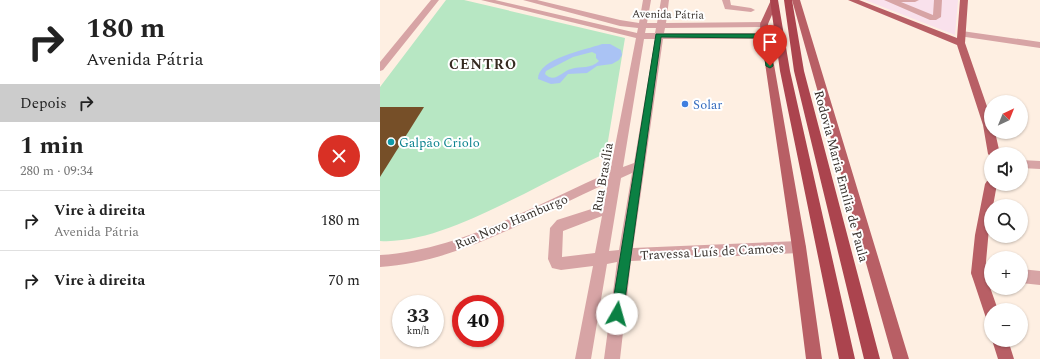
<!DOCTYPE html>
<html lang="pt">
<head>
<meta charset="utf-8">
<style>
  :root { --surface:#fff; --page:#f6f6f6; --text:#222; --muted:#767676; --line:#e0e0e0 }
  body { margin:0; font-family:Spectral,serif; background:var(--page); color:var(--text); height:100vh; display:flex; flex-direction:column; font-size:15px; white-space:nowrap }
  * { box-sizing:border-box; margin:0 }
  p { font-size:13px; color:var(--muted) }
  .icon { flex:none; width:22px; height:22px; fill:none; stroke:currentColor; stroke-width:2; stroke-linecap:round; stroke-linejoin:round }
  .map { position:relative; flex:1; overflow:hidden }
  .drawer { display:flex; flex-direction:column; background:var(--surface); width:380px }
  .drawer>* { flex:none }
  .top-card { background:#fff; color:var(--text); overflow:hidden }
  .needle { width:26px; rotate:43deg }
  .tools { position:absolute; left:604px; top:95px; display:grid; gap:8px }
  .tools a { display:grid; place-items:center; width:44px; height:44px; border-radius:50%; background:var(--surface); box-shadow:0 1px 3px #0004; font-size:20px }
  .speed { position:absolute; left:12px; top:295px; display:flex; gap:8px; font-size:20px; font-weight:700; text-align:center }
  .speed>* { display:grid; place-content:center; width:52px; height:52px; border-radius:50%; background:var(--surface); box-shadow:0 1px 3px #0004; line-height:1 }
  .speed small { font-size:10px; font-weight:400 }
  .speed .limit { border:6px solid #d22; background:#fff; color:#111 }
  .pin { position:absolute; display:grid; place-items:center; width:34px; height:34px; color:#fff; margin:-41px -17px; border-radius:50% 50% 50% 0; rotate:-45deg; box-shadow:0 0 4px #0007 }
  .pin .icon { rotate:45deg }
  .me { position:absolute; width:44px; margin:-22px; rotate:7deg; stroke-linejoin:round; filter:drop-shadow(0 0 3px #0008) }
  .turn { display:flex; align-items:center; gap:14px; height:84px; padding:0 20px; font-size:18px }
  .turn .icon { width:52px; height:52px; stroke-width:2.5 }
  .turn b { display:block; font-size:28px; line-height:34px }
  .then { display:flex; align-items:center; height:38px; padding:0 20px; background:#0003; gap:8px; font-size:15px }
  .round { display:grid; place-items:center; flex:none; width:42px; height:42px; border-radius:21px; background:var(--page) }
  .headline { display:flex; align-items:center; justify-content:space-between; height:68px; padding:0 20px }
  h1 { font-size:24px; font-weight:700; line-height:30px }
  ul { padding:0; list-style:none }
  li { display:flex; align-items:center; gap:12px; height:60px; padding:0 20px; border-top:1px solid var(--line) }
  li div { flex:1 }
  li b { display:block; font-size:15px }
  li em { font-style:normal }
  main { display:flex; flex:1; min-height:0 }
  .map>svg:first-child { display:block }
  .commercial { fill:#f9e1ec }
  .green { fill:#b7e7c3 }
  .water { fill:#aac3f4; fill-rule:evenodd }
  .building { fill:#764f28 }
  .lines { fill:none; stroke-linecap:round; stroke-linejoin:round }
  .minor { fill:#d7a4a5; fill-rule:evenodd }
  .major { fill:#b85f65; fill-rule:evenodd }
  .highway { fill:#ab444e; fill-rule:evenodd }
  .route { fill:#0b8043; stroke:#07532c }
  .shop-dot { fill:#3f7fe0; stroke:#fff; stroke-width:1.5 }
  .culture-dot { fill:#0f9aa8; stroke:#fff; stroke-width:1.5 }
  .labels { text-anchor:middle; stroke-width:4; stroke-linejoin:round; paint-order:stroke }
  .far-street-label { font-size:11px; fill:#38322d; stroke:#fff }
  .shop-label { font-size:13px; fill:#366cbe; stroke:#fff; text-anchor:start }
  .culture-label { font-size:13px; fill:#0d838f; stroke:#fff; text-anchor:start }
  .street-label { font-size:13px; fill:#38322d; stroke:#fff }
  .far-district-label { font-size:14px; font-weight:bold; letter-spacing:1px; fill:#352a20; stroke:#fff }
</style>
</head>
<body>
<main>
<section class="drawer">
<div class="top-card">
<div class="turn"><svg class="icon" aria-label="right" viewBox="0 0 24 24"><path d="M7 20v-9h11M14 6l5 5-5 5"/></svg><div><b>180 m</b>Avenida Pátria</div></div>
<div class="then">Depois<svg class="icon" aria-label="right" viewBox="0 0 24 24"><path d="M7 20v-9h11M14 6l5 5-5 5"/></svg></div>
</div>
<div class="headline"><div><h1>1 min</h1><p>280 m · 09:34</p></div><a class="round" style="background:#d93025;color:#fff"><svg class="icon" aria-label="close" viewBox="0 0 24 24"><path d="M6 6l12 12M18 6L6 18"/></svg></a></div>
<ul>
<li><svg class="icon" aria-label="right" viewBox="0 0 24 24"><path d="M7 20v-9h11M14 6l5 5-5 5"/></svg><div><b>Vire à direita</b><p>Avenida Pátria</p></div><em>180 m</em></li>
<li><svg class="icon" aria-label="right" viewBox="0 0 24 24"><path d="M7 20v-9h11M14 6l5 5-5 5"/></svg><div><b>Vire à direita</b></div><em>70 m</em></li>
</ul>
</section>
<div class="map">
<svg width="660" height="359" viewBox="0 0 660 359">
  <rect width="100%" height="100%" fill="#feefe2"/>
  <!-- commercial -->
  <path class="commercial" d="M485,0H578L575,35Z"/>
  <!-- green -->
  <path class="green" d="M66,0H84L245,38L226,153C198,166 171,180 144,194C103,214 46,244 0,241V87Z"/>
  <!-- water -->
  <path class="water" d="M222,44H230L241,50L242,55L239,60L232,64L217,66L207,73L188,74L180,83L171,84L158,79C158,58 206,50 222,44ZM212,52L216,54V58L219,61C211,69 201,66 191,69C182,71 175,84 165,74L166,71L193,57Z"/>
  <!-- building -->
  <path class="building" d="M0,107H44L0,177Z"/>
  <g class="lines">
    <!-- minor -->
    <path class="minor" d="M51,0H59L3,70L0,71V62Z
      M101,0H115L257,33L258,28L240,26L143,0H157L240,20L259,23L263,0H271L267,23H277L281,0H289L286,23L387,22V26L384,27L285,28L284,33H385L389,36L385,39H283L253,248L419,241L424,243L426,247L424,251L419,253L251,261L240,359H224L237,262L227,264L211,359H195L213,266L181,270L172,268L168,259L170,228L177,220L224,205L228,183C155,215 81,262 0,267V255C81,250 157,204 230,172L256,38ZM266,28H276L275,33H265ZM264,39H275L254,163L243,167ZM252,173L239,250L229,251L241,178ZM222,216L215,253L182,257L183,231Z
      M342,0H350L351,5L371,8L375,10L371,12L345,9Z
      M504,0H539L535,2H521L553,15L554,0H562L561,17L556,20H550Z
      M582,31L660,42V48L579,36L578,34Z
      M641,160L660,161V169L641,168Z
      M598,266L611,267V281L593,278L591,273L593,268Z
      M641,269L660,271V285L641,283Z"/>
    <!-- major -->
    <path class="major" d="M391,0L398,1L388,24L389,36L426,247L442,359H426L412,247L381,36L380,24Z
      M412,0H420L529,359H513Z
      M468,0H479L577,38L580,0H588L585,43L611,118V132H615L620,154H611V157L608,154L603,125L577,45Z
      M611,179V184H617L613,206H611L605,273L618,310H611V321L606,318L591,273L595,235L605,184L607,181Z
      M612,340H628L634,359H618Z"/>
    <!-- highway -->
    <path class="highway" d="M390,0H398L410,71L475,359H459L400,71Z
      M404,0H412L424,71L500,359H484L414,71Z"/>
  </g>
  <!-- route -->
  <path class="route" d="M276,34H387L393,66L390,68L386,66L382,38L281,37L243,314L241,318L237,320L233,318L231,314Z"/>
  <!-- markers -->
  <circle class="shop-dot" cx="305" cy="104" r="4"/>
  <circle class="culture-dot" cx="11" cy="142" r="4"/>
  <g class="labels">
    <!-- far-street labels -->
    <g class="far-street-label">
      <text transform="translate(288 14) rotate(1)" y="4">Avenida Pátria</text>
    </g>
    <!-- shop labels -->
    <g class="shop-label">
      <text x="313" y="109">Solar</text>
    </g>
    <!-- culture labels -->
    <g class="culture-label">
      <text x="19" y="147">Galpão Criolo</text>
    </g>
    <!-- street labels -->
    <g class="street-label">
      <text transform="translate(462 176) rotate(75)" y="5">Rodovia Maria Emília de Paula</text>
      <text transform="translate(222 177) rotate(-80)" y="5">Rua Brasília</text>
      <text transform="translate(131 221) rotate(-23)" y="5">Rua Novo Hamburgo</text>
      <text transform="translate(332 251) rotate(-3)" y="5">Travessa Luís de Camoes</text>
    </g>
    <!-- far-district labels -->
    <g class="far-district-label">
      <text x="103" y="69">CENTRO</text>
    </g>
  </g>
</svg>
<div class="tools">
<a><svg class="needle" viewBox="-14 -14 28 28"><path d="M0-13l5 13h-10z" fill="#e53935"/><path d="M0 13l5-13h-10z" fill="#767676"/></svg></a>
<a><svg class="icon" aria-label="sound" viewBox="0 0 24 24"><path d="M4 9h4l5-4v14l-5-4H4zM17 9q2 3 0 6"/></svg></a>
<a><svg class="icon" aria-label="search" viewBox="0 0 24 24"><circle cx="10" cy="10" r="6"/><path d="M15 15l6 6"/></svg></a>
<a>+</a>
<a>−</a>
</div>
<div class="speed"><div>33<small>km/h</small></div><div class="limit">40</div></div>
<div class="pin" style="left:390px;top:66px;background:#d93025"><svg class="icon" aria-label="arrive" viewBox="0 0 24 24"><path d="M6 21V4h12l-3 4 3 4H6"/></svg></div>
<svg class="me" style="left:237px;top:314px" viewBox="-20 -20 40 40"><circle r="19" fill="#fff"/><path d="M0-13L10 11 0 6-10 11z" fill="#0b8043"/></svg>
</div>
</main>
</body>
</html>
